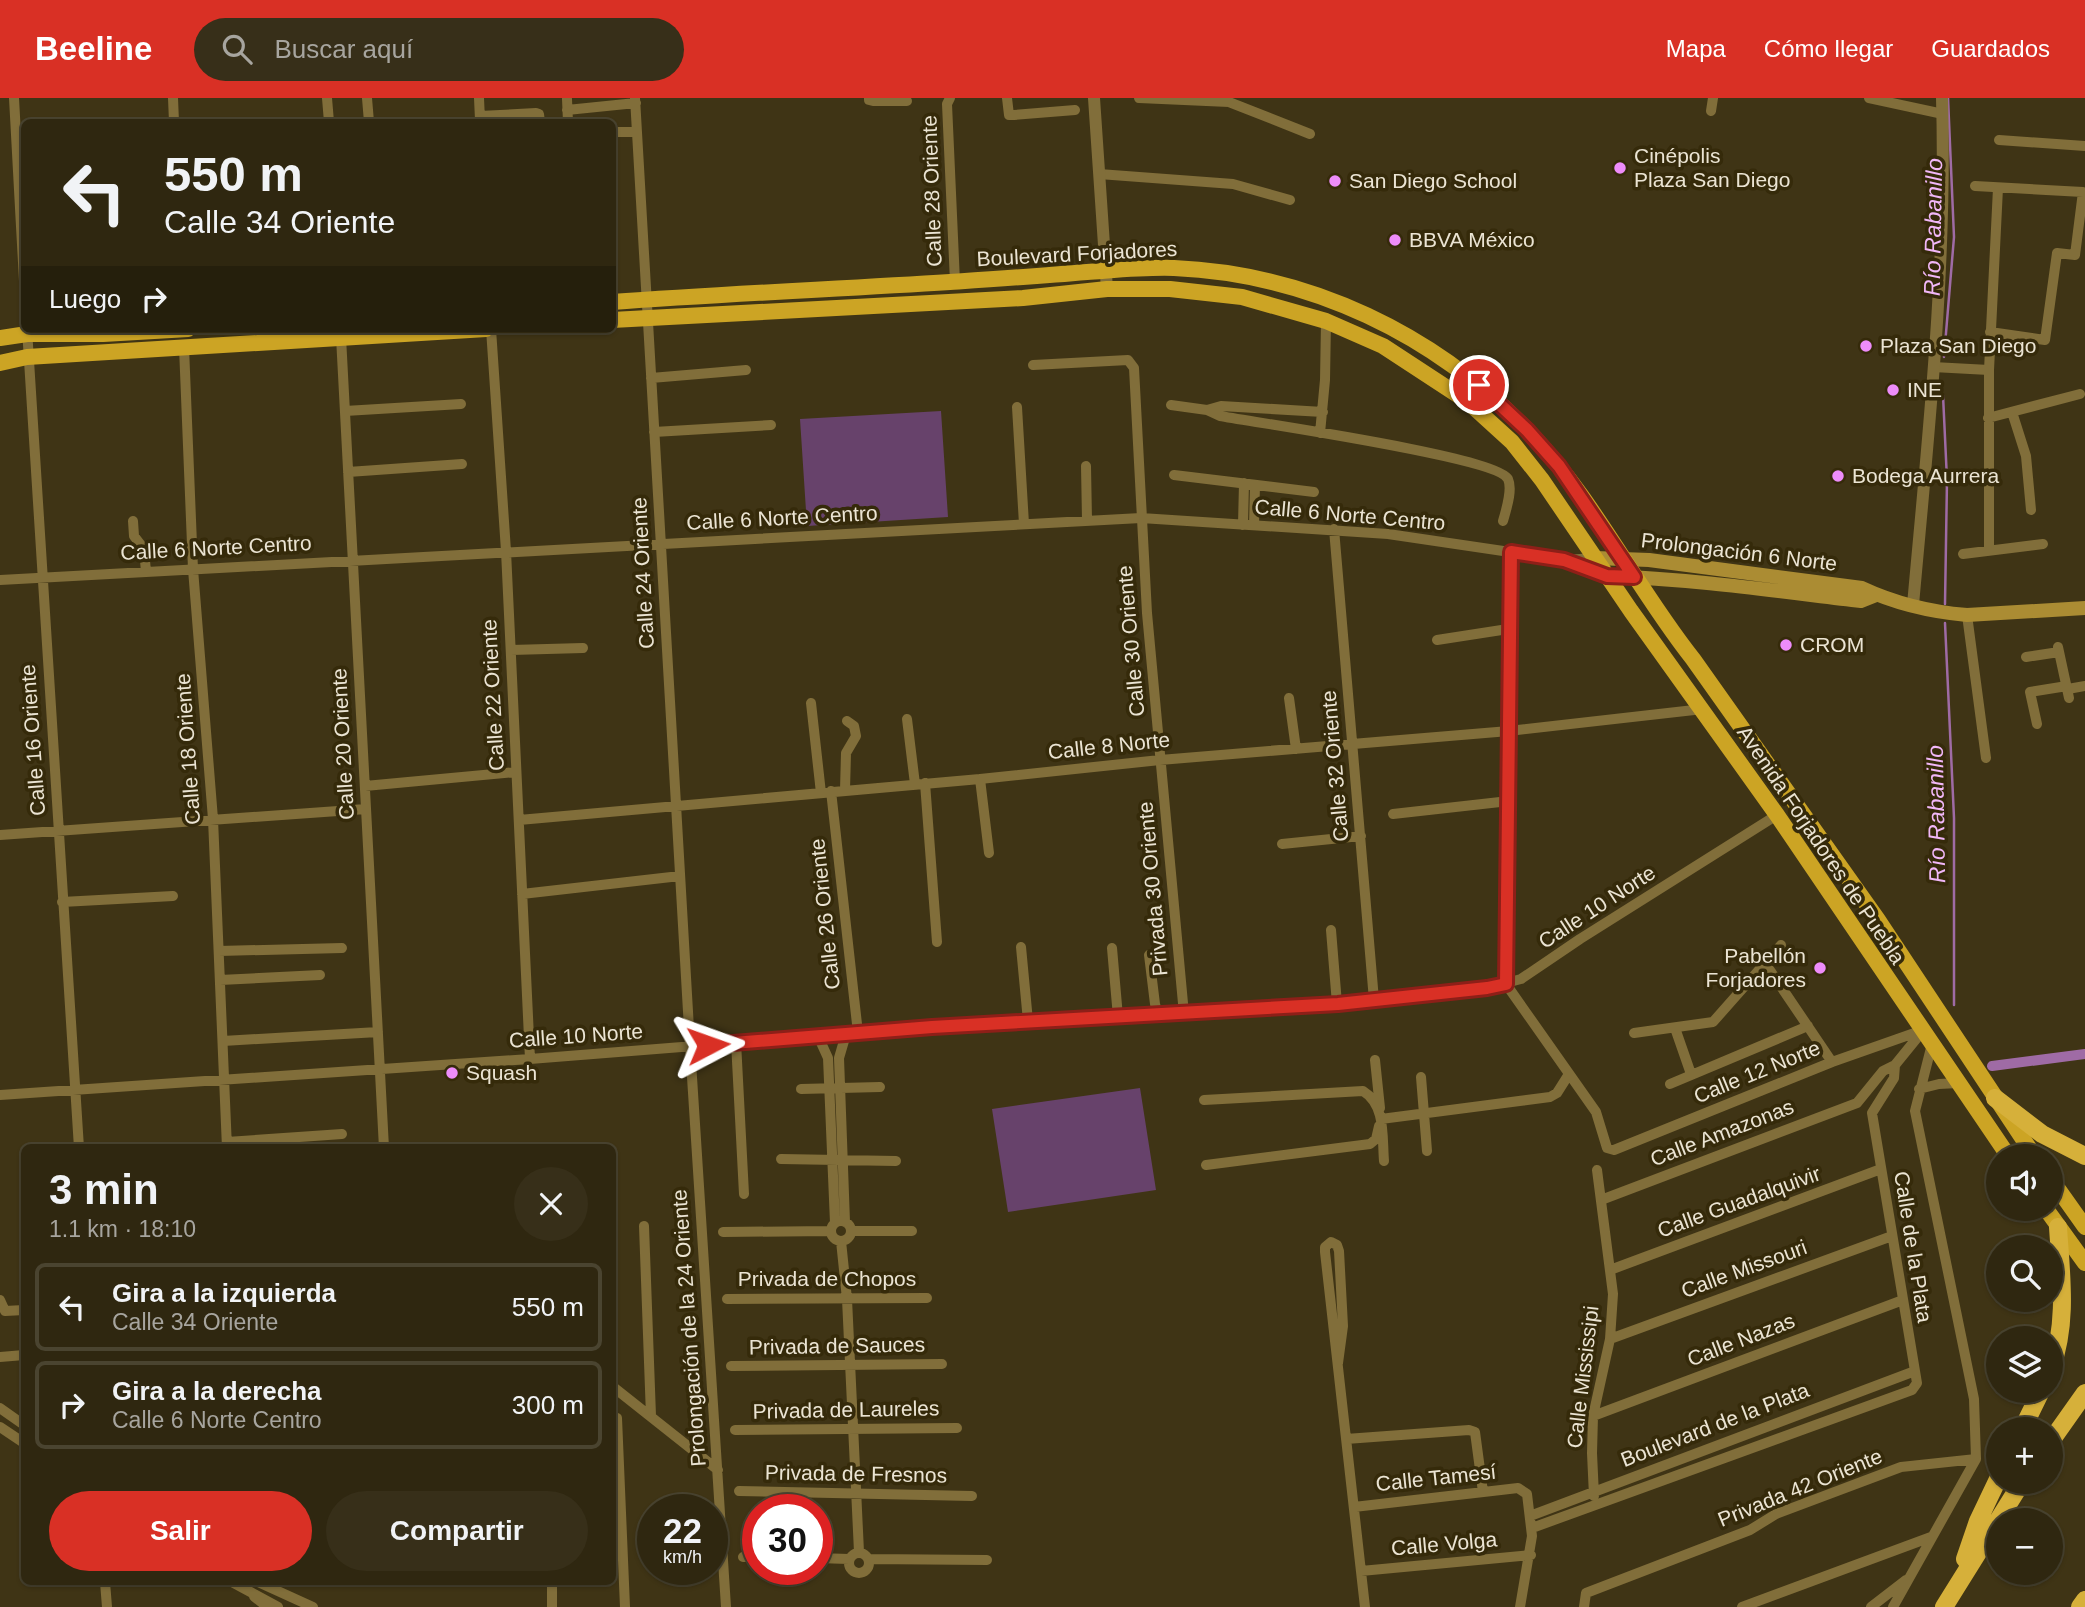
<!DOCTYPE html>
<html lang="es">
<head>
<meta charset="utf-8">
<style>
  :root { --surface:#2f2710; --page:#372f19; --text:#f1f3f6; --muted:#a7a59f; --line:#4a4430; --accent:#d93025 }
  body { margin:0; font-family:Helvetica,sans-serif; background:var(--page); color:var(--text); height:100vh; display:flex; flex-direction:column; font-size:26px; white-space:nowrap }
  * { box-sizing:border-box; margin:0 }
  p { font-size:23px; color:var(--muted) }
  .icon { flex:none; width:38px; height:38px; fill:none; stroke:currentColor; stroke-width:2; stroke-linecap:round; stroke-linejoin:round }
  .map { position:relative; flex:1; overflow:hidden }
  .side { position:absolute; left:21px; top:1046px; width:595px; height:441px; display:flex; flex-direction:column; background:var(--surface); border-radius:10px; box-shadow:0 2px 5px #0004,0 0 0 2px var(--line) }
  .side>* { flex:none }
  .top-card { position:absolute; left:21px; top:21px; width:595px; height:214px; border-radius:10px; box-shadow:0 2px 5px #0004,0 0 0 2px var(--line); background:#2f2710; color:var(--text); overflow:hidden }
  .controls { position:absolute; left:1986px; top:1046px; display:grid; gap:14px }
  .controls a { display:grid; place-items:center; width:77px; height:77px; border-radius:50%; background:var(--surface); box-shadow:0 2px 5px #0004,0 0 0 2px var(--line); font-size:35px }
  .speed { position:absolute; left:637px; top:1396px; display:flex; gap:14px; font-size:35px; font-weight:700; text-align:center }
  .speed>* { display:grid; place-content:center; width:91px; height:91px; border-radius:50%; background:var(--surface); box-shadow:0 2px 5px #0004,0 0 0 2px var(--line); line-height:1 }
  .speed small { font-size:18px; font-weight:400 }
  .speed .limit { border:10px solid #d22; background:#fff; color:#111 }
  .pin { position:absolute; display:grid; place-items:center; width:60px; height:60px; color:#fff; margin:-30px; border:4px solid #fff; border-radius:50%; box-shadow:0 2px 7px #0007 }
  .me { position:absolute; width:77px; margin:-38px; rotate:86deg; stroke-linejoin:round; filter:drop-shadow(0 0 5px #0008) }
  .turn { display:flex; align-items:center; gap:24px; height:147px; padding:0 28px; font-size:32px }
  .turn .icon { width:91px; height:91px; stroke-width:2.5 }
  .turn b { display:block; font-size:49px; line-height:60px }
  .then { display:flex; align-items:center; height:66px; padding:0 28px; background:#0003; gap:14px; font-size:26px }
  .round { display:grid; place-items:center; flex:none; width:74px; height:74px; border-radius:37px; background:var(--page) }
  .overview { display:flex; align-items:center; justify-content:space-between; height:119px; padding:0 28px }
  h1 { font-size:42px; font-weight:600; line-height:52px }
  .cta { display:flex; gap:14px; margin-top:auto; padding:14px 28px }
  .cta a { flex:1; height:80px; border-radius:42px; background:var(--accent); color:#fff; font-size:28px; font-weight:600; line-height:80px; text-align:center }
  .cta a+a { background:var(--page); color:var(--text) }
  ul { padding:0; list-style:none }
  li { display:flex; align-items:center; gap:21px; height:88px; margin:0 14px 10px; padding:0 14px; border:4px solid var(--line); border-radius:10px }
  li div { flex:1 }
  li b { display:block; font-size:26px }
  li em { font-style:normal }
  header { display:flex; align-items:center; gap:42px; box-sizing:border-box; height:98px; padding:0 35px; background:var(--accent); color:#fff }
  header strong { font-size:33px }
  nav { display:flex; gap:38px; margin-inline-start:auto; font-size:24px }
  .search { width:490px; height:63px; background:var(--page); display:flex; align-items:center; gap:18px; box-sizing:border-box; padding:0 24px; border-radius:38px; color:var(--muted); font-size:26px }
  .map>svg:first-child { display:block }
  .green { fill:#67426b }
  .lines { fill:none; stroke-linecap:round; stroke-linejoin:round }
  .stream { stroke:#9f6ba5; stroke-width:2.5 }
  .canal { stroke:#9f6ba5; stroke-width:10 }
  .minor { stroke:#816e3a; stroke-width:10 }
  .tertiary { stroke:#816e3a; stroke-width:12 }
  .secondary { stroke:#ab8c33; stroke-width:14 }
  .primary { stroke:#cca424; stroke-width:16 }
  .trunk { stroke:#d6b03a; stroke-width:18 }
  .route-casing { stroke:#8d1f18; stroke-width:18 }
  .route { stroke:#d93025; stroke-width:12 }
  .poi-dot { fill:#ed8cf9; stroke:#352a0a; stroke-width:2.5 }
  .labels { text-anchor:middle; stroke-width:7; stroke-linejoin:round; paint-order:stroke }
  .poi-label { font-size:21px; fill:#ebe4d3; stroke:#352a0a; text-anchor:start }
  .street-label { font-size:21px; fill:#ebe4d3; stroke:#352a0a }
  .water-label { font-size:23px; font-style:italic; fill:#f1b7f8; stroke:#352a0a }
</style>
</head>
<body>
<header>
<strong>Beeline</strong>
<div class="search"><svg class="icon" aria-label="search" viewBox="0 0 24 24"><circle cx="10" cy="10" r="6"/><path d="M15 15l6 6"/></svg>Buscar aquí</div>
<nav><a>Mapa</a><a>Cómo llegar</a><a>Guardados</a></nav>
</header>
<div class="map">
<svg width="2085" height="1509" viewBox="0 0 2085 1509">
  <rect width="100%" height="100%" fill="#3f3415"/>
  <!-- green -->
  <path class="green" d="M941,313L948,419L807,428L800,321Z
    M1140,990L1156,1092L1008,1114L992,1011Z"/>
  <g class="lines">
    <!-- stream -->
    <path class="stream" d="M1944,259L1954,139L1948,0
      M1943,297L1947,382L1945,506
      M1945,525L1954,720V907"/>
    <!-- canal -->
    <path class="canal" d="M1992,968L2085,956"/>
    <!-- minor -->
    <path class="minor" d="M14,0L24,183
      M173,0L174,24
      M327,0L329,24
      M367,0L369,24
      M479,0L480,22
      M635,0L690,948L726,1509
      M869,0V2L873,3H907
      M950,0L947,6L955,184
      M1007,0L1009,17H1014L1075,12
      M1139,0L1229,4L1310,36
      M1869,0L1943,16
      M567,1L568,24
      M567,12L636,5
      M1711,13L1713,0
      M480,18L536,15L539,16L540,24
      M612,34H637
      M1999,42L2085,48
      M1099,76L1233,86L1290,102
      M1975,88L2083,94L2075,157L2057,155L2045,242L1990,234
      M27,231L79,1050
      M491,231L506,453L530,961
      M341,239L384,1050
      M184,249L193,471L213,721L227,1050
      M1033,267L1128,262L1134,270L1147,515L1184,916
      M1933,269L1989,272
      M651,280L746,272
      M1171,307L1207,312L1220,318C1258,325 1497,359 1508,381C1513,392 1506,412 1503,423
      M1017,309L1024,426
      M1207,312L1221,308L1323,314
      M345,313L461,306
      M2012,314L2026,358L2031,412
      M1988,320L2080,296
      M654,334L771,327
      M1320,335L1325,282L1326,223
      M1086,368L1087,422
      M348,374L462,366
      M1174,377L1314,394
      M133,423L134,438L144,451L146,474
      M1243,427L1244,385
      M1254,427L1255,387
      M1334,431L1374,902
      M1989,452V272L1998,90
      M1511,454L1506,886L1596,1014L1607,1050L1614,1052L1832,964L1923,932
      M1963,456L2043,446
      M1564,462L1595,460
      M0,482L1141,420L1388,436L1564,462L1607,478
      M1967,517L1986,660
      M1437,542L1508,531
      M2058,549L2069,600
      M511,552L583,550
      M2026,559L2059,554
      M2068,591L2085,588
      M1289,600L1296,651
      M811,605L821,695
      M907,621L915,686
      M2037,626L2030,594L2067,588
      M980,681L989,755
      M925,685L937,844
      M365,688L516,674
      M845,692L846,655L856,638L854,628L847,623
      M831,693L858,935
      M1393,716L1509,703
      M519,722L980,681L1160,662L1509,633L1703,611
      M0,737L366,711
      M1282,746L1361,738
      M522,796L680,778
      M62,804L173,798
      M1331,832L1337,906
      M1021,849L1028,923
      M1112,850L1118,919
      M219,853L342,850
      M1149,857L1155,906L1158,917
      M1765,865L1832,964
      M220,882L320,877
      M1675,930L1691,976
      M1634,935L1713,924L1781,847
      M818,938L828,960L835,1125
      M223,943L378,934
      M736,944L744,1096
      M1375,962L1380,1010
      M1421,979L1427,1053
      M1670,986L1808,928
      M801,991L880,989
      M1919,991L1939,986L1958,985
      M0,997L530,961L908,931L1337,906L1487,890L1521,881L1580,841L1777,717
      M1204,1002L1363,993C1386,1007 1382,1039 1384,1063
      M1872,1015L1894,980L1895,967
      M1381,1021L1550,999L1557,995L1569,976
      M227,1044L342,1036
      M781,1061L896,1063
      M1206,1067L1370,1046L1376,1041L1379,1028
      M1601,1102L1857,1005L1883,973L1895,967L1921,935
      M831 1133a10 10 0 1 1 20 0a10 10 0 1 1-20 0Z
      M845,1124L839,960L846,936
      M644,1128L651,1318
      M851,1133H912
      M723,1134L830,1133
      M841,1143L847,1201L859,1454
      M1610,1172L1881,1071
      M727,1201L927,1200
      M0,1202L5,1213L24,1212
      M1610,1241L1892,1138
      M0,1259L24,1257
      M1338,1265L1343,1228L1339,1153L1337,1147L1331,1144L1325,1149V1154L1365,1509
      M731,1268L942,1266
      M612,1288L718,1372
      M0,1310L24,1327
      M1593,1318L1903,1202
      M617,1320L625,1509
      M0,1329L24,1345
      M735,1332L957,1330
      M1346,1341L1469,1332L1475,1334L1483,1394
      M739,1393L972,1398
      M1594,1398L1592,1355L1593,1318L1610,1241L1613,1196L1597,1072
      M1354,1409L1518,1390L1527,1396L1532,1438L1520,1509
      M1530,1418L1915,1273
      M1532,1430L1912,1292L1917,1285L1872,1015
      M849 1465a10 10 0 1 1 20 0a10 10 0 1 1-20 0Z
      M743,1459H758
      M817,1460L849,1461
      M868,1461L987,1462
      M1361,1473L1531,1457
      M105,1484L107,1509
      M232,1484L278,1509
      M258,1484L313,1509
      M552,1484V1509
      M1584,1509L1586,1495L1750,1432L1776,1416L1901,1369L1976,1361
      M1742,1509L1931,1439
      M1871,1509L1906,1482
      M1893,1509L1976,1361L1974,1301L1915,1013L1932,946"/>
    <!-- tertiary -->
    <path class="tertiary" d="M1094,0L1107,191
      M1913,507C1928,339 1947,169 1942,0
      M255,1498L269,1509"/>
    <!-- secondary -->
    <path class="secondary" d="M1595,460L1649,462L1862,490C1894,505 1932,514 1967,517L2085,510
      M1607,478C1692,481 1776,493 1861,503L1876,497"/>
    <!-- primary -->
    <path class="primary" d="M612,204C725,196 837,191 950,184C995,181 1041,178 1087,174C1116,172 1145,169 1174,170C1310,176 1435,236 1529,334C1594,401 1635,488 1693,561L1878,822L2035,1059
      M612,222L1023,200L1107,191H1170L1242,199L1326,223L1383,248L1467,303L1512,344L1542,382L1631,513L1777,717L2009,1059
      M0,240L27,236H103L188,231
      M0,265L27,259L486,231
      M2051,1081L2085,1129
      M2046,1111L2085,1165"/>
    <!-- trunk -->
    <path class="trunk" d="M1995,1000L2042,1036L2085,1058
      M2051,1271C2068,1224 2061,1177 2058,1129
      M2022,1332L2041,1293
      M2051,1343L2085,1295
      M1965,1461L1978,1423L1998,1381
      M1944,1509L2022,1384
      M2080,1509L2085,1502"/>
  </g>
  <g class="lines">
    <!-- route casing -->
    <g class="route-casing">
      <path id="route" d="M708,947L932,929L1338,906L1487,890L1506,886L1511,454L1564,462L1607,478L1634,479L1559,368L1527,332L1479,287"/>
    </g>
    <!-- route -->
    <use href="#route" class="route"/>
  </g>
  <!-- markers -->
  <g class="poi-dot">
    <circle cx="1620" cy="70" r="7"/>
    <circle cx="1335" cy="83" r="7"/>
    <circle cx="1395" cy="142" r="7"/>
    <circle cx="1866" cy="248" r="7"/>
    <circle cx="1893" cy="292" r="7"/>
    <circle cx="1838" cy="378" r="7"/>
    <circle cx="1786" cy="547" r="7"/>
    <circle cx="1820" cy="870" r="7"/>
    <circle cx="452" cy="975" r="7"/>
  </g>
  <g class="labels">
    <!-- poi labels -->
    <g class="poi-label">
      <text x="1634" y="65">Cinépolis<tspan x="1634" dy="24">Plaza San Diego</tspan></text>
      <text x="1349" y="90">San Diego School</text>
      <text x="1409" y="149">BBVA México</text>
      <text x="1880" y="255">Plaza San Diego</text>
      <text x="1907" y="299">INE</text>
      <text x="1852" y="385">Bodega Aurrera</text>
      <text x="1800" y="554">CROM</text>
      <text x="1806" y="865" text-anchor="end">Pabellón<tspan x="1806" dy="24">Forjadores</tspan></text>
      <text x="466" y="982">Squash</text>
    </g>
    <!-- street labels -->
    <g class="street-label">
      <text transform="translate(932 93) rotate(-92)" y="7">Calle 28 Oriente</text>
      <text transform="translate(1077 156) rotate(-3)" y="7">Boulevard Forjadores</text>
      <text transform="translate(1350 417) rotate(5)" y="7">Calle 6 Norte Centro</text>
      <text transform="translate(782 420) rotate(-3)" y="7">Calle 6 Norte Centro</text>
      <text transform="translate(216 450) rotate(-3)" y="7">Calle 6 Norte Centro</text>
      <text transform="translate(1739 454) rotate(7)" y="7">Prolongación 6 Norte</text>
      <text transform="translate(643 475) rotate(-93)" y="7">Calle 24 Oriente</text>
      <text transform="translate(1131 543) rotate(-95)" y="7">Calle 30 Oriente</text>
      <text transform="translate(493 597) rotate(-93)" y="7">Calle 22 Oriente</text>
      <text transform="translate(33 642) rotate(-94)" y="7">Calle 16 Oriente</text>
      <text transform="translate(343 646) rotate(-93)" y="7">Calle 20 Oriente</text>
      <text transform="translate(1109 648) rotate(-6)" y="7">Calle 8 Norte</text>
      <text transform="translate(188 651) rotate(-94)" y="7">Calle 18 Oriente</text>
      <text transform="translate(1335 668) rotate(-95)" y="7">Calle 32 Oriente</text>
      <text transform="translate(1821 747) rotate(56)" y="7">Avenida Forjadores de Puebla</text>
      <text transform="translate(1153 791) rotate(-95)" y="7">Privada 30 Oriente</text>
      <text transform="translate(1597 809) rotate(-33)" y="7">Calle 10 Norte</text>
      <text transform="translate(825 816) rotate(-96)" y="7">Calle 26 Oriente</text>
      <text transform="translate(576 938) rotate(-4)" y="7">Calle 10 Norte</text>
      <text transform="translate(1757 974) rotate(-22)" y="7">Calle 12 Norte</text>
      <text transform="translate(1722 1035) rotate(-21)" y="7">Calle Amazonas</text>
      <text transform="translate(1739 1104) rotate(-20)" y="7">Calle Guadalquivir</text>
      <text transform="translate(1913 1149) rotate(81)" y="7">Calle de la Plata</text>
      <text transform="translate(1744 1171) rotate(-20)" y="7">Calle Missouri</text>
      <text x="827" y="1188">Privada de Chopos</text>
      <text transform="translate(689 1230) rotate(-94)" y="7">Prolongación de la 24 Oriente</text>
      <text transform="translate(1741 1242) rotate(-21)" y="7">Calle Nazas</text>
      <text transform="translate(837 1248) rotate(-1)" y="7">Privada de Sauces</text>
      <text transform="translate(1583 1279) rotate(-83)" y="7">Calle Mississipi</text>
      <text transform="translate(846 1312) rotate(-1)" y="7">Privada de Laureles</text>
      <text transform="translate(1715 1327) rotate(-21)" y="7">Boulevard de la Plata</text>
      <text transform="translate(856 1376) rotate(1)" y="7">Privada de Fresnos</text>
      <text transform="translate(1436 1380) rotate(-6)" y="7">Calle Tamesí</text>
      <text transform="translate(1800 1390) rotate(-22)" y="7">Privada 42 Oriente</text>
      <text transform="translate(1444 1446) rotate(-5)" y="7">Calle Volga</text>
    </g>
    <!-- water labels -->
    <g class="water-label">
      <text transform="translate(1933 129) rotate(-89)" y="8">Río Rabanillo</text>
      <text transform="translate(1936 716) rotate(-91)" y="8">Río Rabanillo</text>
    </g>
  </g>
</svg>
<div class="controls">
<a><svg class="icon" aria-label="sound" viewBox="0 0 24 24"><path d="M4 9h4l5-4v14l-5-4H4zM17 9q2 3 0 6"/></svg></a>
<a><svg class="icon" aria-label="search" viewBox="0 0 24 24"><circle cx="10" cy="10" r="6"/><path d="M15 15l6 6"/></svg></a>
<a><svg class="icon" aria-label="layers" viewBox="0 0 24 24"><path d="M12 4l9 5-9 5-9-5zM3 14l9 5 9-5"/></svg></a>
<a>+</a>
<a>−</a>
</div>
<div class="speed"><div>22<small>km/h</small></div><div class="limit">30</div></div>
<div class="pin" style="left:1479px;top:287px;background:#d93025"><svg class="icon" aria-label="arrive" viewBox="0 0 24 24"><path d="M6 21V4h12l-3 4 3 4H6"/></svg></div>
<svg class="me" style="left:708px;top:947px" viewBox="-20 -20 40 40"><path d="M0-17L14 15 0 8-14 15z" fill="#d93025" stroke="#fff" stroke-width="4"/></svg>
<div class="top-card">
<div class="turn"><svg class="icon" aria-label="left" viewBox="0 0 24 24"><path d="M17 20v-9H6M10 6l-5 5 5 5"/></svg><div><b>550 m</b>Calle 34 Oriente</div></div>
<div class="then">Luego<svg class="icon" aria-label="right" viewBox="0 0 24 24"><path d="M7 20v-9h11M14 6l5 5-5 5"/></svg></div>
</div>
<section class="side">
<div class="overview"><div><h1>3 min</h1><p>1.1 km · 18:10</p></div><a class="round"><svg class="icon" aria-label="close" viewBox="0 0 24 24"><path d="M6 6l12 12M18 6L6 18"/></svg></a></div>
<ul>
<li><svg class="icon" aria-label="left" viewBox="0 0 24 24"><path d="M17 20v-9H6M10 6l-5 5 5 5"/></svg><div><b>Gira a la izquierda</b><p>Calle 34 Oriente</p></div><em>550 m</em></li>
<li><svg class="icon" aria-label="right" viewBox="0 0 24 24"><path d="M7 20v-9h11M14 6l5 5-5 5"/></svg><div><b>Gira a la derecha</b><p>Calle 6 Norte Centro</p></div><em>300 m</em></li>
</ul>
<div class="cta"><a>Salir</a><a>Compartir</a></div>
</section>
</div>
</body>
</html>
